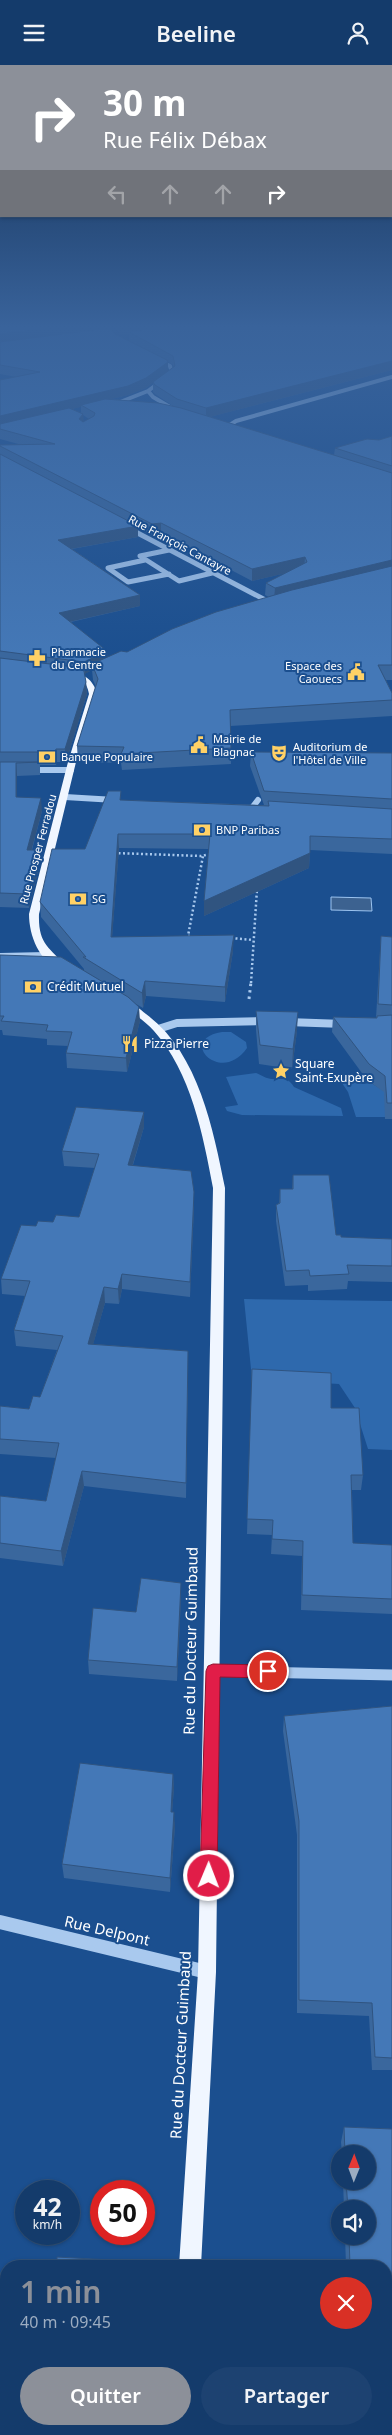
<!DOCTYPE html>
<html lang="fr">
<head>
<meta charset="utf-8">
<style>
  :root { --surface:#143b6b; --page:#1d4271; --text:#f1f3f6; --muted:#9dadc1; --line:#33557e; --accent:#8c9099 }
  body { margin:0; font-family:"Noto Sans",sans-serif; background:var(--page); color:var(--text); height:100vh; display:flex; flex-direction:column; font-size:19px; white-space:nowrap }
  * { box-sizing:border-box; margin:0 }
  p { font-size:16px; color:var(--muted) }
  .icon { flex:none; width:28px; height:28px; fill:none; stroke:currentColor; stroke-width:2; stroke-linecap:round; stroke-linejoin:round }
  .map { position:relative; flex:1; overflow:hidden }
  .details { position:absolute; left:0px; top:2195px; width:392px; height:175px; display:flex; flex-direction:column; background:var(--surface); border-radius:20px 20px 0 0; box-shadow:0 1px 4px #0004,0 0 0 1px var(--line) }
  .details>* { flex:none }
  .guide { position:absolute; left:0px; top:0px; width:392px; height:152px; box-shadow:0 1px 4px #0004,0 0 0 1px var(--line); background:#8c9099; color:#fff; overflow:hidden }
  .needle { width:32px; rotate:1deg }
  .controls { position:absolute; left:331px; top:2080px; display:grid; gap:10px }
  .controls a { display:grid; place-items:center; width:45px; height:45px; border-radius:50%; background:var(--surface); box-shadow:0 1px 4px #0004,0 0 0 1px var(--line); font-size:25px }
  .speed { position:absolute; left:15px; top:2115px; display:flex; gap:10px; font-size:25px; font-weight:700; text-align:center }
  .speed>* { display:grid; place-content:center; width:65px; height:65px; border-radius:50%; background:var(--surface); box-shadow:0 1px 4px #0004,0 0 0 1px var(--line); line-height:1 }
  .speed small { font-size:12px; font-weight:400 }
  .speed .limit { border:8px solid #d22; background:#fff; color:#111 }
  .pin { position:absolute; display:grid; place-items:center; width:42px; height:42px; color:#fff; margin:-21px; border:2px solid #fff; border-radius:50%; box-shadow:0 1px 5px #0007 }
  .me { position:absolute; width:55px; margin:-28px; rotate:1deg; stroke-linejoin:round; filter:drop-shadow(0 0 4px #0008) }
  .turn { display:flex; align-items:center; gap:18px; height:105px; padding:0 20px; font-size:22px }
  .turn .icon { width:65px; height:65px; stroke-width:2.5 }
  .turn b { display:block; font-size:35px; line-height:42px }
  .lanes { display:flex; align-items:center; height:48px; padding:0 20px; background:#0003; justify-content:center; gap:25px; direction:ltr }
  .lanes .off { opacity:.35 }
  .round { display:grid; place-items:center; flex:none; width:52px; height:52px; border-radius:26px; background:var(--page) }
  .summary { display:flex; align-items:center; justify-content:space-between; height:85px; padding:0 20px }
  h1 { font-size:30px; font-weight:600; line-height:38px; color:var(--accent) }
  .action { display:flex; gap:10px; margin-top:auto; padding:10px 20px }
  .action a { flex:1; height:58px; border-radius:30px; background:var(--accent); color:#fff; font-size:20px; font-weight:600; line-height:58px; text-align:center }
  .action a+a { background:var(--page); color:var(--text) }
  header { display:flex; justify-content:space-between; align-items:center; height:65px; padding:0 20px; background:var(--surface); font-size:22px; font-weight:600 }
  .map>svg:first-child { display:block }
  .green { fill:#2e69ad }
  .water { fill:#3c6290; stroke:#9cc4f0 }
  .lines { fill:none; stroke-linecap:round; stroke-linejoin:round }
  .path-far1 { stroke:#a9c9ee; stroke-width:2.5; stroke-dasharray:2 2.5; stroke-linecap:butt }
  .path { stroke:#a9c9ee; stroke-width:3; stroke-dasharray:2.5 4; stroke-linecap:butt }
  .minor-far5 { stroke:#a9c9ee; stroke-width:4 }
  .minor-far4 { stroke:#a9c9ee; stroke-width:5 }
  .minor-far3 { stroke:#a9c9ee; stroke-width:6 }
  .minor-far2 { stroke:#a9c9ee; stroke-width:8 }
  .minor-far1 { stroke:#a9c9ee; stroke-width:11 }
  .minor { stroke:#a9c9ee; stroke-width:14 }
  .major { fill:#f0f6ff; fill-rule:evenodd }
  .wall { fill:#3a679d; fill-rule:evenodd }
  .shaded-wall { fill:#305480 }
  .building { fill:#4478b7; stroke:#305480 }
  .route { fill:#e11d48; stroke:#92132f }
  .labels { text-anchor:middle; stroke-width:4; stroke-linejoin:round; paint-order:stroke }
  .far-street-label { font-size:11px; fill:#fff; stroke:#1b4f8f }
  .far-poi-label { font-size:11px; fill:#fff; stroke:#1b4f8f; text-anchor:start }
  .poi-label { font-size:12px; fill:#fff; stroke:#1b4f8f; text-anchor:start }
  .near-street-label { font-size:15px; fill:#fff; stroke:#1b4f8f }
</style>
</head>
<body>
<header><svg class="icon" aria-label="menu" viewBox="0 0 24 24"><path d="M4 6h16M4 12h16M4 18h16"/></svg>Beeline<svg class="icon" aria-label="person" viewBox="0 0 24 24"><circle cx="12" cy="8" r="4"/><path d="M4 21q1-7 8-7t8 7"/></svg></header>
<div class="map">
<svg width="392" height="2370" viewBox="0 0 392 2370">
  <rect width="100%" height="100%" fill="#1b4f8f"/>
  <!-- green -->
  <path class="green" d="M222,967H231L246,977L247,983C221,1021 176,974 222,967Z
    M256,1008C261,1010 267,1014 272,1014C282,1015 287,1011 294,1022L341,1043L343,1051L242,1050L227,1046L225,1042L238,1040L226,1012Z
    M358,1009L362,1019L371,1018L389,1029L385,1052H356L348,1027L338,1012Z
    M244,1234L392,1236V1385L368,1384L355,1343L339,1319L252,1314Z"/>
  <!-- water -->
  <path class="water" d="M331,832L371,833L372,846L331,845Z"/>
  <g class="lines">
    <!-- path-far1 -->
    <path class="path-far1" d="M323,690L330,685
      M114,788L201,791L210,789
      M190,871H188L203,791
      M231,873L253,875
      M251,918L257,824"/>
    <!-- path -->
    <path class="path" d="M249,934L251,917"/>
    <!-- minor-far5 -->
    <path class="minor-far5" d="M148,326L153,332L175,345
      M115,339L148,326L172,308L170,301L158,295
      M225,363L236,356L392,312"/>
    <!-- minor-far4 -->
    <path class="minor-far4" d="M128,463L273,539
      M169,485L140,491L179,516L212,508
      M145,495L108,503L128,517L169,509"/>
    <!-- minor-far3 -->
    <path class="minor-far3" d="M29,705H71
      M65,732L115,735
      M251,744L258,735
      M0,891L46,890"/>
    <!-- minor-far2 -->
    <path class="minor-far2" d="M287,957L344,959
      M158,964L177,958L267,956"/>
    <!-- minor-far1 -->
    <path class="minor-far1" d="M213,1606L392,1610"/>
    <!-- minor -->
    <path class="minor" d="M0,1857L207,1907"/>
    <!-- major -->
    <path class="major" d="M66,607C81,606 94,614 97,629L76,697L39,849C38,879 49,882 67,902L62,905C39,898 29,870 29,849L68,697L89,629C87,615 78,613 66,611Z
      M127,937C134,939 140,944 146,949C198,987 213,1063 225,1123L216,1907L201,2201H179L198,1907L213,1123C203,1070 191,1007 154,966C145,956 134,949 123,942V938Z
      M170,2364H192L191,2370H169Z"/>
  </g>
  <!-- wall -->
  <path class="wall" d="M0,263L115,269L129,276V269L119,270L117,263H392V305L209,352L334,390L335,383L379,375L392,371V615H386L392,628V651L230,661L231,699L122,705L121,698L78,697L77,681L96,622L93,615L92,605L84,609L86,617L87,629L66,697H57L56,700H40V710L17,711V732L42,746L32,785L40,798L29,843L0,842V380H22L0,374V315L16,312L0,309ZM167,296L173,300L174,302L168,306ZM153,317V327L155,329L173,341L111,334L128,330L146,323ZM78,342H81V348L72,344ZM83,350L89,354L83,357ZM138,462L152,470L161,468L252,516L286,508L266,518L265,530L269,532L127,587L107,592L71,557L140,541V530L72,484L138,472Z
    M251,687L392,688V789L310,785L309,803L204,851L209,784L119,783L112,872L233,886L225,937L146,931L143,943L136,939L140,956L127,1007L67,1003L66,988L68,981L47,980V974L3,970L2,965H0V890L84,906V904L41,852L40,837L85,784L121,735L264,740L250,701Z
    M381,871L392,872V1054H385L384,1027L367,1015L332,967L333,952L376,953L380,886Z
    M256,946L297,966L292,1004L259,999L256,965Z
    M144,1062L133,1100L194,1142L190,1232L122,1224L119,1239L105,1238L93,1279L188,1286L186,1433L84,1421L63,1501L0,1493V1431L46,1436L56,1393L0,1389V1341L29,1344L40,1332L57,1285L16,1281L14,1265L25,1231L2,1229L1,1214L36,1161L79,1152L95,1103L64,1101L62,1086Z
    M293,1110L336,1170L341,1172L392,1174V1217L348,1216L347,1224L308,1226V1220L285,1221L276,1156V1140L279,1138L280,1124H292Z
    M252,1304L331,1343L363,1410L361,1425H352L353,1478L392,1480V1549L301,1545L302,1491L271,1489L272,1470L247,1469Z
    M181,1533L177,1616L89,1609L88,1595L136,1547Z
    M392,1641V2005H372L369,1951L297,1948V1770L283,1666L284,1651Z
    M173,1709L174,1723L172,1747L175,1761L170,1827L64,1813L62,1799Z
    M344,2062L392,2064V2245H386V2201H346L345,2171H368V2144H344L343,2116H368V2089H342L341,2077Z"/>
  <!-- shaded-wall -->
  <path class="shaded-wall" d="M51,263H110L0,278V269Z
    M118,263H168L129,267V269L119,270Z
    M392,296V305L206,353V343Z
    M168,297V307L146,323L128,330L83,341L81,340V342L0,361V351Z
    M83,349L84,358L79,354Z
    M161,458V468L152,470V459Z
    M138,461V472L59,486L58,475Z
    M305,492L304,504L252,516V504Z
    M392,495V506L274,535L275,523Z
    M140,530V541L60,559L59,548Z
    M107,586L108,598L92,599V605L85,609L84,597Z
    M86,617L87,629L66,697L65,684Z
    M56,684L57,697L56,700L55,687Z
    M16,698L17,711V745L16,732Z
    M41,733L42,746L28,798L27,785Z
    M118,769L119,783L111,887V872Z
    M39,785L40,798L29,843L27,829Z
    M310,788L309,803L204,851V836Z
    M234,870L233,886L225,937V922Z
    M145,916L146,931L143,943L142,928Z
    M139,942L140,956L127,1007L126,993Z
    M298,947L297,966L292,1004L293,984Z
    M144,1047V1062L128,1115V1100Z
    M194,1127V1142L190,1232V1217Z
    M122,1209V1224L119,1239L118,1224Z
    M104,1222L105,1238L89,1294L88,1279Z
    M82,1406L84,1421L63,1501L61,1486Z
    M181,1518V1533L177,1616V1602Z
    M173,1709L174,1723L171,1761V1747Z
    M174,1747L175,1761L170,1827V1813Z"/>
  <!-- building -->
  <path class="building" d="M0,263H51L0,269Z
    M110,263L115,269L167,295L168,297L146,313L128,321L0,351V315L40,307L0,300V277Z
    M155,263H392V296L206,343L177,334L155,320L153,317L175,301L173,291L129,267Z
    M105,334L158,338L181,343L392,408V495L275,523L266,518L307,497L305,492L252,504L161,458L152,459L0,381V380L55,379L0,364V359L69,343L83,349L79,354L83,357L94,351L95,348L81,340Z
    M392,371V401L335,383L367,374L379,375Z
    M0,389L138,461L58,475L140,530L59,548L107,586L84,597L0,586Z
    M392,501V600H378L392,628V635L230,645L231,683L121,689L124,682L77,681L98,614L92,599L121,586L127,587L172,564L216,547L292,525Z
    M0,593L75,602L84,606L86,617L65,684H56L55,687H0Z
    M251,687L392,688V734L264,726Z
    M0,697H40L16,698V732L41,733L27,785H39L27,829L0,828Z
    M108,726H121L120,735L269,741L268,736L392,744V774L310,771V788L204,836L210,769H118L111,872L234,870L225,922L145,916L142,928L83,892H86L40,837L52,784H85Z
    M381,871L392,872V940L378,939Z
    M0,890L61,892L128,932L139,942L126,993L66,988L72,967L46,966L48,960L1,956L4,951H0Z
    M256,946L298,947L293,984L260,980Z
    M392,950V1038H387L385,1011L369,999L333,952L377,953V951Z
    M76,1042L144,1047L128,1100L191,1106L194,1127L190,1217L122,1209L118,1224L104,1222L88,1279L188,1286L186,1418L82,1406L61,1486L0,1478V1431L46,1436L59,1378L0,1374V1341L29,1344L33,1331L40,1332L63,1271L14,1265L30,1216L1,1214L21,1160L36,1161L38,1156L53,1157L56,1150L79,1152L99,1089L62,1086Z
    M293,1110H329L336,1170H341V1172L392,1174V1201L347,1200L349,1209L310,1211L309,1205L286,1206L276,1140L280,1138V1124H293Z
    M252,1304L331,1308V1343H359L363,1410H351L353,1478L392,1480V1534L302,1530L303,1476L272,1474L273,1455L247,1454Z
    M141,1513L181,1518L177,1602L88,1595L93,1543L136,1547Z
    M392,1641V1993L375,1992L372,1938L299,1935V1756L284,1651Z
    M80,1698L173,1709L171,1747H174L170,1813L62,1799Z
    M344,2062L392,2064V2233H386V2201H350L349,2171H368V2144H348L346,2116H368V2089H345Z
    M57,2192L146,2197V2201H57Z
    M356,2369L382,2370H356Z"/>
  <!-- sky -->
  <linearGradient id="sky" x2="0" y2="1"><stop stop-color="#0f2b4f"/><stop offset="0.44" stop-color="#39639b"/><stop offset="1" stop-color="#39639b" stop-opacity="0"/></linearGradient>
  <rect width="392" height="595" fill="url(#sky)"/>
  <!-- route -->
  <path class="route" d="M213,1599L268,1600L273,1602L275,1606L273,1611L268,1613L220,1612L217,1811L214,1817L209,1819L203,1817L200,1811L206,1606L208,1601Z"/>
  <!-- icons -->
  <defs>
    <g id="pharmacy-bare" transform="scale(1.35)"><path d="M-2-6h4v4h4v4h-4v4h-4v-4h-4v-4h4Z" fill="#ffd166" stroke="#1b4f8f" stroke-width="2.5" paint-order="stroke"/></g>
    <g id="civic-bare" transform="scale(1.35)"><path d="M-.6-6.5H3V-4.5H.6V-3L4-1V1h2V6H-6V1h2V-1L-.6-3ZM-1.2 2.5V6h2.4V2.5Z" fill="#ffd166" stroke="#1b4f8f" stroke-width="2.5" paint-order="stroke"/></g>
    <g id="theatre-bare" transform="scale(1.35)"><path d="M-5-5.5Q0-4 5-5.5V0Q5 5 0 6Q-5 5-5 0ZM-3.3-2.5H-1v1.5H-3.3ZM1-2.5H3.3v1.5H1ZM-2.8 1Q0 5.5 2.8 1Z" fill="#ffd166" stroke="#1b4f8f" stroke-width="2.5" paint-order="stroke"/></g>
    <g id="bank-bare" transform="scale(1.35)"><path d="M-6-4H6V4H-6ZM0-2.3a2.3 2.3 0 1 0 0 4.6a2.3 2.3 0 1 0 0-4.6Z" fill="#ffd166" stroke="#1b4f8f" stroke-width="2.5" paint-order="stroke"/></g>
    <g id="restaurant-bare" transform="scale(1.35)"><path d="M-5-6h1v4h1v-4h1v4h1v-4h1v5L-1.5 .5V6h-2V.5L-5-1ZM5-6V6H3V1.5H1.5Q1.5-4 5-6Z" fill="#ffd166" stroke="#1b4f8f" stroke-width="2.5" paint-order="stroke"/></g>
    <g id="sight-bare" transform="scale(1.35)"><path d="M0-6L1.8-2.2L6-1.7L2.9 1.2L3.7 5.4L0 3.3L-3.7 5.4L-2.9 1.2L-6-1.7L-1.8-2.2Z" fill="#ffd166" stroke="#1b4f8f" stroke-width="2.5" paint-order="stroke"/></g>
  </defs>
  <g fill-rule="evenodd">
    <use href="#pharmacy-bare" x="37" y="593"/>
    <use href="#civic-bare" x="356" y="607"/>
    <use href="#civic-bare" x="199" y="680"/>
    <use href="#theatre-bare" x="279" y="688"/>
    <use href="#bank-bare" x="47" y="692"/>
    <use href="#bank-bare" x="202" y="765"/>
    <use href="#bank-bare" x="78" y="834"/>
    <use href="#bank-bare" x="33" y="922"/>
    <use href="#restaurant-bare" x="130" y="979"/>
    <use href="#sight-bare" x="281" y="1006"/>
  </g>
  <g class="labels">
    <!-- far-street labels -->
    <g class="far-street-label">
      <text transform="translate(180 480) rotate(28)" y="4">Rue François Cantayre</text>
      <text transform="translate(38 784) rotate(-75)" y="4">Rue Prosper Ferradou</text>
    </g>
    <!-- far-poi labels -->
    <g class="far-poi-label">
      <text x="51" y="591">Pharmacie<tspan x="51" dy="13">du Centre</tspan></text>
      <text x="342" y="605" text-anchor="end">Espace des<tspan x="342" dy="13">Caouecs</tspan></text>
      <text x="213" y="678">Mairie de<tspan x="213" dy="13">Blagnac</tspan></text>
      <text x="293" y="686">Auditorium de<tspan x="293" dy="13">l'Hôtel de Ville</tspan></text>
      <text x="61" y="696">Banque Populaire</text>
      <text x="216" y="769">BNP Paribas</text>
      <text x="92" y="838">SG</text>
    </g>
    <!-- poi labels -->
    <g class="poi-label">
      <text x="47" y="926">Crédit Mutuel</text>
      <text x="144" y="983">Pizza Pierre</text>
      <text x="295" y="1003">Square<tspan x="295" dy="14">Saint-Exupère</tspan></text>
    </g>
    <!-- near-street labels -->
    <g class="near-street-label">
      <text transform="translate(191 1576) rotate(-89)" y="5">Rue du Docteur Guimbaud</text>
      <text transform="translate(107 1866) rotate(13)" y="5">Rue Delpont</text>
      <text transform="translate(181 1980) rotate(-87)" y="5">Rue du Docteur Guimbaud</text>
    </g>
  </g>
</svg>
<div class="controls">
<a><svg class="needle" viewBox="-14 -14 28 28"><path d="M0-13l5 13h-10z" fill="#e53935"/><path d="M0 13l5-13h-10z" fill="#9dadc1"/></svg></a>
<a><svg class="icon" aria-label="sound" viewBox="0 0 24 24"><path d="M4 9h4l5-4v14l-5-4H4zM17 9q2 3 0 6"/></svg></a>
</div>
<div class="speed"><div>42<small>km/h</small></div><div class="limit">50</div></div>
<div class="pin" style="left:268px;top:1606px;background:#d93025"><svg class="icon" aria-label="arrive" viewBox="0 0 24 24"><path d="M6 21V4h12l-3 4 3 4H6"/></svg></div>
<svg class="me" style="left:209px;top:1811px" viewBox="-20 -20 40 40"><circle r="17" fill="#e11d48" stroke="#fff" stroke-width="3"/><path d="M0-11L8 9 0 5-8 9z" fill="#fff"/></svg>
<div class="guide">
<div class="turn"><svg class="icon" aria-label="right" viewBox="0 0 24 24"><path d="M7 20v-9h11M14 6l5 5-5 5"/></svg><div><b>30 m</b>Rue Félix Débax</div></div>
<div class="lanes"><svg class="icon off" aria-label="left" viewBox="0 0 24 24"><path d="M17 20v-9H6M10 6l-5 5 5 5"/></svg><svg class="icon off" aria-label="ahead" viewBox="0 0 24 24"><path d="M12 20V5M6 11l6-6 6 6"/></svg><svg class="icon off" aria-label="ahead" viewBox="0 0 24 24"><path d="M12 20V5M6 11l6-6 6 6"/></svg><svg class="icon" aria-label="right" viewBox="0 0 24 24"><path d="M7 20v-9h11M14 6l5 5-5 5"/></svg></div>
</div>
<section class="details">
<div class="summary"><div><h1>1 min</h1><p>40 m · 09:45</p></div><a class="round" style="background:#d93025;color:#fff"><svg class="icon" aria-label="close" viewBox="0 0 24 24"><path d="M6 6l12 12M18 6L6 18"/></svg></a></div>
<div class="action"><a>Quitter</a><a>Partager</a></div>
</section>
</div>
</body>
</html>
